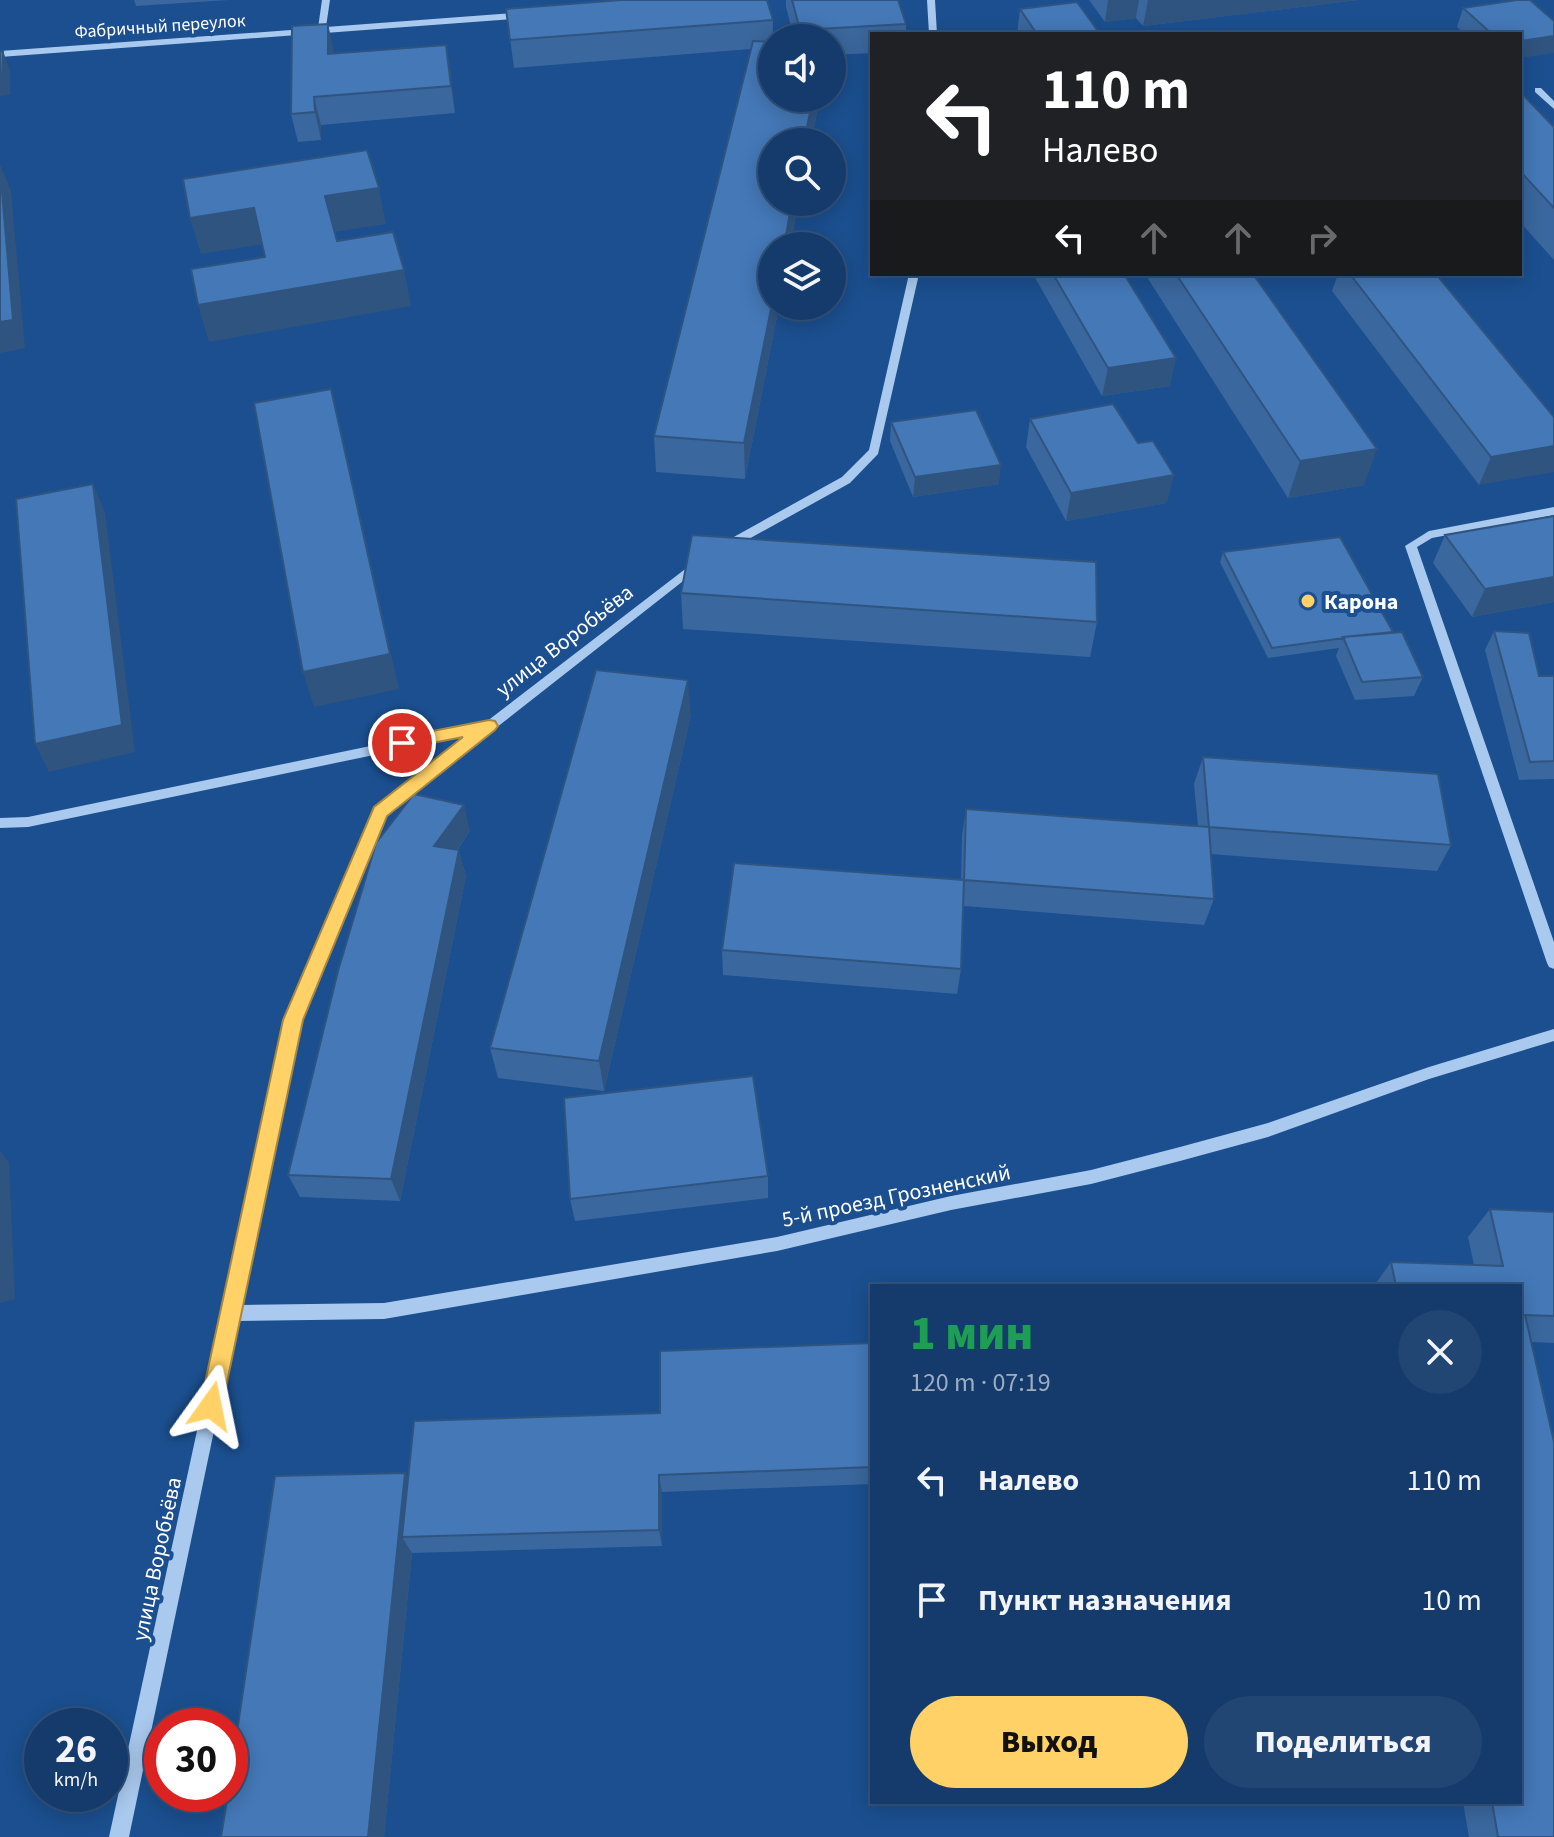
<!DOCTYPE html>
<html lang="ru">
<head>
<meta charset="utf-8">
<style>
  :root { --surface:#143b6b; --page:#214673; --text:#f1f3f6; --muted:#9dadc1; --line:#33557e; --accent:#ffd166 }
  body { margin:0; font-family:"Source Sans 3",sans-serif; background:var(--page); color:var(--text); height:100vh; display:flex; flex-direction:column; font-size:30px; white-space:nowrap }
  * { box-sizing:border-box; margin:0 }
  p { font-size:26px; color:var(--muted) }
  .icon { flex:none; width:44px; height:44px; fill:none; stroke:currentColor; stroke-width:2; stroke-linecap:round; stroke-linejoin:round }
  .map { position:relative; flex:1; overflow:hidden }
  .drawer { position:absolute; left:870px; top:1284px; width:652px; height:520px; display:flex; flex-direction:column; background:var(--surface); border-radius:0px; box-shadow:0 4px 20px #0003,0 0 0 2px var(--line) }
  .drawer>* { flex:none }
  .hud { position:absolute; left:870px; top:32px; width:652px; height:244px; border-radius:0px; box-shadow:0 4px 20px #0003,0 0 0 2px var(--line); background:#202124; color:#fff; overflow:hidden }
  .buttons { position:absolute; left:758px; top:24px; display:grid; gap:16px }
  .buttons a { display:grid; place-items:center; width:88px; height:88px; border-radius:50%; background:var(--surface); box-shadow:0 4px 20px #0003,0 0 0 2px var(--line); font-size:40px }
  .speed { position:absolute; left:24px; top:1708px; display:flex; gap:16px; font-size:40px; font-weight:700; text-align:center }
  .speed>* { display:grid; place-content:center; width:104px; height:104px; border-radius:50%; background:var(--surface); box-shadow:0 4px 20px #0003,0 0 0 2px var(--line); line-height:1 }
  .speed small { font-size:20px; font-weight:400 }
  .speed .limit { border:12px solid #d22; background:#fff; color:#111 }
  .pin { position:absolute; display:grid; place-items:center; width:68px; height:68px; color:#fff; margin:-34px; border:4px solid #fff; border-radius:50%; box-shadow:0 2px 8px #0007 }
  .me { position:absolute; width:88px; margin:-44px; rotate:12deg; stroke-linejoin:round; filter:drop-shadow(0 0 6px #0008) }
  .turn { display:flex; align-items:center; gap:28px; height:168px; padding:0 40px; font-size:36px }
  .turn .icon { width:104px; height:104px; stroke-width:2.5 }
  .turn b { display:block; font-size:56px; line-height:68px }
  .lanes { display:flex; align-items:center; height:76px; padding:0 40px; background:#0003; justify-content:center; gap:40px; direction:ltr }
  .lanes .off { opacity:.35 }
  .round { display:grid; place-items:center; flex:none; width:84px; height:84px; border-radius:42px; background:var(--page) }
  .head { display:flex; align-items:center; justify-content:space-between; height:136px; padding:0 40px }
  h1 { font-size:48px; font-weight:800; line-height:60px; color:#1e9e55 }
  .button { display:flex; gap:16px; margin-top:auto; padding:16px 40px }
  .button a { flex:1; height:92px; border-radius:48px; background:var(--accent); color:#111; font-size:32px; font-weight:800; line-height:92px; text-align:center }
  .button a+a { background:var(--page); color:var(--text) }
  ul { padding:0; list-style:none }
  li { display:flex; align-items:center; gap:24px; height:120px; padding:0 40px }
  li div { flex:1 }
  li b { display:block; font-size:30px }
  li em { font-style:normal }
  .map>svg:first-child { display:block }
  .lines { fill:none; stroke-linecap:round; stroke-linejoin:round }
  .minor { fill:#a9c9ee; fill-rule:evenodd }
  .wall { fill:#3a679d }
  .shaded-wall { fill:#305480 }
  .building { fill:#4478b7; stroke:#305480; stroke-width:2 }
  .route { fill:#ffd166; stroke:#a68842; stroke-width:2 }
  .poi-dot { fill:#ffd166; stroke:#1b4f8f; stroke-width:3 }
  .labels { text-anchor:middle; stroke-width:8; stroke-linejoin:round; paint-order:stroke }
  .far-street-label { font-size:18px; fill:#fff; stroke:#1b4f8f }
  .poi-label { font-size:22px; font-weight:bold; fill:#fff; stroke:#1b4f8f; text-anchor:start }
  .street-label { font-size:22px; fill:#fff; stroke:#1b4f8f }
</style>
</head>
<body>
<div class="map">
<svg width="1554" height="1837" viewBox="0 0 1554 1837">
  <rect width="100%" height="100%" fill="#1b4f8f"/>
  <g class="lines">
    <!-- minor -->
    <path class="minor" d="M322,0H330L326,27L526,12L530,15L526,18L0,57V51L318,28Z
      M927,0H935L937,34H929Z
      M1535,88H1541L1554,101V109L1535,92Z
      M909,274H919L878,454L850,483L729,550H721V544L842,477L869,450Z
      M1554,507V515L1432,538L1417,547L1554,942V969L1549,967L1547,963L1405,546L1429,531Z
      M697,560L701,561V567L385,815L300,1020L240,1305L384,1303L777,1237L951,1196L1091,1170L1180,1147L1268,1123L1429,1067L1554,1029V1041L1429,1079L1268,1137L1180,1161L1091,1184L951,1210L777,1251L384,1319L237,1321L129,1837H109L286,1020L375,808L470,735L28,827L0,828V818L28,817L486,722Z"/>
  </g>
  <!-- wall -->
  <path class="wall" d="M134,0H229L136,6Z
    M786,0H898L906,24V34H872V53L832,55V38H794L786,7Z
    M1089,0H1358L1143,26L1136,18L1105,22Z
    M1463,8L1520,34H1465L1457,27Z
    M506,9L773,20L772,98H820L811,142H772V202H799L790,246L772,306H779L745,479L656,472L654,436L751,49L514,68Z
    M1020,9L1100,34H1017Z
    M446,45L455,113L321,125V140L298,142L291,114L334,51V54Z
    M1520,92L1554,127V260L1520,222Z
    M1033,274H1124L1170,386L1102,396Z
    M1145,274H1253L1364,485L1288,498Z
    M1338,274H1436L1554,417L1479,485L1332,291Z
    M1030,419L1167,503L1066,521L1026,447Z
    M891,422L999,484L913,497L890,441Z
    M1554,516V602L1472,617L1433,563L1445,535Z
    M1223,552L1393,632V633L1423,677L1414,696L1355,700L1336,656L1339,648L1268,658L1220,562Z
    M681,593L1097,622L1090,657L683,629Z
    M1494,631L1539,676H1554V779L1519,780L1485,650Z
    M691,715L604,1091L498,1078L490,1048Z
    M1203,757L1451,845L1437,871L1210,854L1214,899L1204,925L963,906L961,969L957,994L723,975L722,950L961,880L962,836L966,809L1198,826L1194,784Z
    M470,831L458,849L466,876L400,1201L300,1197L288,1175L338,971Z
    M768,1176V1198L575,1221L570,1199Z
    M1490,1209L1554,1212V1343L1531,1342L1554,1837H1469L1463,1802H1520V1286H1374L1391,1262L1474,1265L1468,1237Z
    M872,1343V1484L662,1492V1546L412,1553L384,1837H221L408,1478L660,1413Z"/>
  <!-- shaded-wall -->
  <path class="shaded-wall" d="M1108,0H1139L1136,18L1105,22Z
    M1148,0H1358L1143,26Z
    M328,24L334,51V82L328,54Z
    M1554,36V53L1520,58V41Z
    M446,45L451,72L455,113L451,86Z
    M3,51L10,70V95L0,96V76Z
    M314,97L321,125V140L315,112Z
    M813,98H820L811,142H804Z
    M0,164L11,191L25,348L0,353Z
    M379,188L386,224L334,232L325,196Z
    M792,202H799L790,246H784Z
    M254,208L264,244L201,254L190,218Z
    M404,270L411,306L209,342L198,305Z
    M772,306H779L745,479L744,443Z
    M1176,358L1170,386L1102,396L1108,368Z
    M331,389L340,425L399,689L314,707L303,672Z
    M1554,446V472L1479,485L1491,457Z
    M1377,449L1364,485L1288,498L1300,461Z
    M1001,465L999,484L913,497L915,477Z
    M1174,475L1167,503L1066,521L1071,493Z
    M93,484L105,512L135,752L49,772L35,744Z
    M1554,577V602L1472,617L1485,589Z
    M688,680L691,715L604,1091L599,1061Z
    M464,805L470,831L441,872L434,846Z
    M459,850L466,876L400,1201L391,1179Z
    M0,1151L9,1162L15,1299L0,1303Z
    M405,1473L418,1494L402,1537L412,1553L384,1837H368Z
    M659,1475L662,1492V1546L659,1530Z"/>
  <!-- building -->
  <path class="building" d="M621,0H767L773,20L510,40L506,9Z
    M792,0H898L906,24L800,30Z
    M1517,0H1530L1554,21V36L1520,41V34H1492L1463,8Z
    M1077,2L1100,34H1037L1020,9Z
    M328,24V54L446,45L451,86L314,97L315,112L291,114L292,26Z
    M753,41L772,42V98H813L804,142H772V202H792L784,246H772V304L744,443L654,436Z
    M3,51L2,76H0V52Z
    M1520,92L1554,127V208L1520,171Z
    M367,150L379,188L325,196L337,241L393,232L404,270L198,305L191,269L265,257L254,208L190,218L183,179Z
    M0,168L13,320L0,322Z
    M1053,274H1124L1176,358L1108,368Z
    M1176,274H1253L1377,449L1300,461Z
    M1350,274H1436L1554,417V446L1491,457Z
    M331,389L390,654L303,672L254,403Z
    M1113,404L1138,443L1153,441L1174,475L1071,493L1030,419Z
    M976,410L1001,465L915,477L891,422Z
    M93,484L122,725L35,744L16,499Z
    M1554,516V577L1485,589L1445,535Z
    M692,535L1096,562L1097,622L681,593Z
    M1340,537L1393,632L1343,637L1344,638L1272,648L1223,552Z
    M1494,631L1529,633L1539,676H1554V761L1530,762Z
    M1402,632L1423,677L1362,682L1343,637Z
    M596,670L688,680L599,1061L490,1048Z
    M1203,757L1438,774L1451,845L1209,827Z
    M414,794L464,805L434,846L459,850L391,1179L288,1175L338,971L376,843Z
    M966,809L1209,827L1214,899L964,880Z
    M734,863L964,880L961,969L722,950Z
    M753,1076L768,1176L570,1199L564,1098Z
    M1490,1209L1554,1212V1316L1525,1315L1554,1442V1837H1498L1492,1802H1520V1286H1396L1391,1262L1503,1266Z
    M872,1343V1467L659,1475V1530L402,1537L414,1421L660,1413V1351Z
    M405,1473L368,1837H221L228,1794H230V1779L275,1476Z"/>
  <!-- route -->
  <path class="route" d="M489,720L495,721L498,726L495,730L387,816L303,1020L222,1406L219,1413L211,1416L203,1413L200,1406L283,1020L374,807L463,737L402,749L394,743L402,737Z"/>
  <!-- markers -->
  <circle class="poi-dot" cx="1308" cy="601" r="8"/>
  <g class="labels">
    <!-- far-street labels -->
    <g class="far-street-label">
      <text transform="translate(160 26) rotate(-4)" y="6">Фабричный переулок</text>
    </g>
    <!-- poi labels -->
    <g class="poi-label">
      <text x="1324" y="609">Карона</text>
    </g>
    <!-- street labels -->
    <g class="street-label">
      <text transform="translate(564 640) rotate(-38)" y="8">улица Воробьёва</text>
      <text transform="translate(896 1195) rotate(-12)" y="8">5-й проезд Грозненский</text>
      <text transform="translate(156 1559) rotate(-78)" y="8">улица Воробьёва</text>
    </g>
  </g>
</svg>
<div class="buttons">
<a><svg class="icon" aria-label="sound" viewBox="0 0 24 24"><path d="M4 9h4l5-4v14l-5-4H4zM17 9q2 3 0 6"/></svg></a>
<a><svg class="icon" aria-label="search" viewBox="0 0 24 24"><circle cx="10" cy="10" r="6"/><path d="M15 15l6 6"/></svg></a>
<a><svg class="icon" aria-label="layers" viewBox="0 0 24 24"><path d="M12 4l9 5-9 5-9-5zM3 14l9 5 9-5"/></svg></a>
</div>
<div class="speed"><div>26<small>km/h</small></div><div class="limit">30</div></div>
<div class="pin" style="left:402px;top:743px;background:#d93025"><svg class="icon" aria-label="arrive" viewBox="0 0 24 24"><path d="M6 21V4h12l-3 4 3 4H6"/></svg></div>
<svg class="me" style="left:211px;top:1406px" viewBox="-20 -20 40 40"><path d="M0-17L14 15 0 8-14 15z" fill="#ffd166" stroke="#fff" stroke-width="4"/></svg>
<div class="hud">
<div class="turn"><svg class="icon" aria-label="left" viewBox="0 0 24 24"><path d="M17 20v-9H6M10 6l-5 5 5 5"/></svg><div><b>110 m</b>Налево</div></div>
<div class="lanes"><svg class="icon" aria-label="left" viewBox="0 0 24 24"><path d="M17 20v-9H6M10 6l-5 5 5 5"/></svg><svg class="icon off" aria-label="ahead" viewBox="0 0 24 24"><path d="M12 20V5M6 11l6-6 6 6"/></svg><svg class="icon off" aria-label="ahead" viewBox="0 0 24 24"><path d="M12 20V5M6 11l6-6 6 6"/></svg><svg class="icon off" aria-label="right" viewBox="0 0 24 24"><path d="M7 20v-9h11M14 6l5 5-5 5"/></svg></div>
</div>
<section class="drawer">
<div class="head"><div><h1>1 мин</h1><p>120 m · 07:19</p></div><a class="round"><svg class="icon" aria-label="close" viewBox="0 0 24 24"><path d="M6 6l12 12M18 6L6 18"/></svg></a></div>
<ul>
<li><svg class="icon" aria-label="left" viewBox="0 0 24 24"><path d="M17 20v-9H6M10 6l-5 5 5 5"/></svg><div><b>Налево</b></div><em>110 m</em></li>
<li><svg class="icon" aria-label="arrive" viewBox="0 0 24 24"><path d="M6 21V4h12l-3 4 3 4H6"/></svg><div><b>Пункт назначения</b></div><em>10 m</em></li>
</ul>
<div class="button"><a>Выход</a><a>Поделиться</a></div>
</section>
</div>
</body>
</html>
